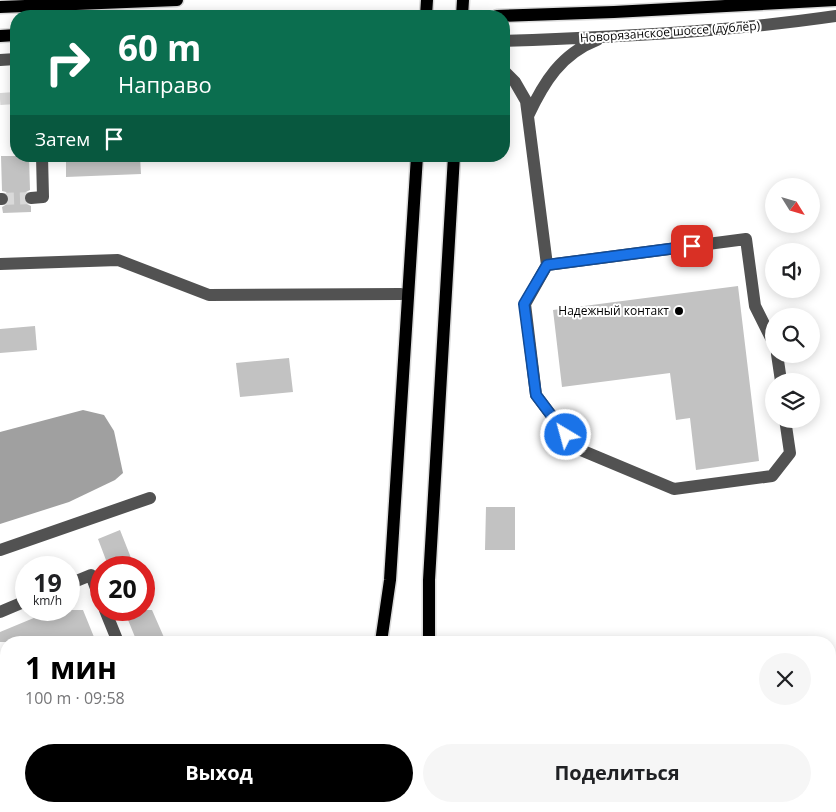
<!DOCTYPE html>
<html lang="ru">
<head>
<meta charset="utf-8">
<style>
  :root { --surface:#fff; --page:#f6f6f6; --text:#202124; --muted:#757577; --accent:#000 }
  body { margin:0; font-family:"Open Sans",sans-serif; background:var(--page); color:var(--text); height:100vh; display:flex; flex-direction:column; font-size:19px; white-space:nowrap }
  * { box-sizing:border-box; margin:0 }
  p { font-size:16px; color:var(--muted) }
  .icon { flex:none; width:28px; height:28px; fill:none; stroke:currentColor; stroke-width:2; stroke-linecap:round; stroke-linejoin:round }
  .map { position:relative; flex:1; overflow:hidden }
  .side { position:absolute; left:0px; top:636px; width:836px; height:176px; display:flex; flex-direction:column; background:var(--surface); border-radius:20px 20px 0 0; box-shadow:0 2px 12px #0003 }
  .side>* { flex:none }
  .top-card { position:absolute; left:10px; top:10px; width:500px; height:152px; border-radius:20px; box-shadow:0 2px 12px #0003; background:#0b6e4f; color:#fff; overflow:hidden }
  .needle { width:32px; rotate:127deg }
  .fabs { position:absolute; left:765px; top:178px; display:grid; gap:10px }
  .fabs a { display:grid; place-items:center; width:55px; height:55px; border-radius:50%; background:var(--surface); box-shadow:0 2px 12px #0003; font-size:25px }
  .speed { position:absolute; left:15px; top:556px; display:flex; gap:10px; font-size:25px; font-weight:700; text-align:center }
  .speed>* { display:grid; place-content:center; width:65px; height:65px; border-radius:50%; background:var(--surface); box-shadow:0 2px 12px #0003; line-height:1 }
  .speed small { font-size:12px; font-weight:400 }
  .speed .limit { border:8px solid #d22; background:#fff; color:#111 }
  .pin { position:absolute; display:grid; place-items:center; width:42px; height:42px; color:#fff; margin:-21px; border-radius:10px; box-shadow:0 2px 8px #0006 }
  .me { position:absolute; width:55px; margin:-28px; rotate:323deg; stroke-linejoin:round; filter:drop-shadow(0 0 4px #0008) }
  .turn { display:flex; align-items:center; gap:18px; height:105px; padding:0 25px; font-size:22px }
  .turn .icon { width:65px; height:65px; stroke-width:2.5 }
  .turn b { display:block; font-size:35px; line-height:42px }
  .then { display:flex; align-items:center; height:48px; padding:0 25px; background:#0003; gap:10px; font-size:19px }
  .round { display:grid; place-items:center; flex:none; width:52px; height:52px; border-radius:26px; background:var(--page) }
  .summary { display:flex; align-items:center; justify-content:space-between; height:85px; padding:0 25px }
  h1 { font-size:30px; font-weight:700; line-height:38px; color:var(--accent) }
  .cta { display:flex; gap:10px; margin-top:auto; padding:10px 25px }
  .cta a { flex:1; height:58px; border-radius:30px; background:var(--accent); color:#fff; font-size:20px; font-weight:700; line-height:58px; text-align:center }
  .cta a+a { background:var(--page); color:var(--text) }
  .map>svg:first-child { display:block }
  .water { fill:#a0a0a0 }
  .building { fill:#c2c2c2 }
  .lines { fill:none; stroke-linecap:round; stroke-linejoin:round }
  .minor-tunnel { stroke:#d9d9d9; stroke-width:12; stroke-dasharray:12 6; stroke-linecap:butt }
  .major-casing { stroke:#dbdbdb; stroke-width:15 }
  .minor { stroke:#525252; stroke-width:12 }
  .major { stroke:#000; stroke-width:12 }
  .route-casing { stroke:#114b97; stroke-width:12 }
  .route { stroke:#1a73e8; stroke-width:9 }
  .poi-dot { fill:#000; stroke:#fff; stroke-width:2 }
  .labels { text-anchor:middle; stroke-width:4; stroke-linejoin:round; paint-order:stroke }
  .street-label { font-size:12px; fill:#000; stroke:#fff }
  .poi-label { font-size:12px; fill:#000; stroke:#fff; text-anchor:end }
</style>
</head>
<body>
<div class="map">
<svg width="836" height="812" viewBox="0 0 836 812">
  <rect width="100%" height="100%" fill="#fff"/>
  <!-- water -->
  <path class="water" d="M83,410L104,415L114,431L123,473L115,480L69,502L0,524V432Z"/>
  <!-- building -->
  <path class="building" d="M1,156H29L30,190L26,192L23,198L25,203L31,206V212L3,213L2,207L9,203L10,199L6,192L2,191Z
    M66,156H140L141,174L66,177Z
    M738,286L759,461L696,470L690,418L676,420L670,373L562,387L553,310Z
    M35,326L37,350L0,353V329Z
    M289,358L293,392L240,397L236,363Z
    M486,507H515V550H485Z
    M120,530L135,568H109L98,539Z
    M53,610H83L96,642H0V632Z
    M124,610H152L166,642H137Z"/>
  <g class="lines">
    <!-- minor-tunnel -->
    <path class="minor-tunnel" d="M0,99L16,98
      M2,199L31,198"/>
    <!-- major casing -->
    <g class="major-casing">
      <path id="major" d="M0,7L177,0
        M426,16L427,0
        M462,16L463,0
        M497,16L614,12L836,0
        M0,36L16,35
        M381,642L390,580L417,156
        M429,642V580L454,156
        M501,806L509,812
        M338,812L341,806"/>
    </g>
    <!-- minor -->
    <path class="minor" d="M504,41C615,37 726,32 836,16
      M0,60L16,59
      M504,71L515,82L526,101L547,265L525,304L536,395L576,448L674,489L772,476L790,453L785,419
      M528,116C544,82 561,54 597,40
      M31,198L43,197L42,156
      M0,199H2
      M0,264L118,260L209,295L401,294
      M547,265L746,239L755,306L774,344
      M777,354L781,381
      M0,550L150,498
      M69,584L91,575L101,602
      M105,610L118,642
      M0,612L26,601"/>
    <!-- major -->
    <use href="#major" class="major"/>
  </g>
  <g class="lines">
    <!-- route casing -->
    <g class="route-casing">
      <path id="route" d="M566,435L536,395L524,304L547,265L692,246"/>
    </g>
    <!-- route -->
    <use href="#route" class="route"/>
  </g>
  <!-- markers -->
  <circle class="poi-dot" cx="679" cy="311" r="5"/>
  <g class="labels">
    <!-- street labels -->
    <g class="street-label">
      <text transform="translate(670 32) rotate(-4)" y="4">Новорязанское шоссе (дублёр)</text>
    </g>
    <!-- poi labels -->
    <g class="poi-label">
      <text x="669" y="315">Надежный контакт</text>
    </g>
  </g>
</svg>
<div class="fabs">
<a><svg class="needle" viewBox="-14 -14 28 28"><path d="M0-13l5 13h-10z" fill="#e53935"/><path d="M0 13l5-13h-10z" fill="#757577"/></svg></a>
<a><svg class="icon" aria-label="sound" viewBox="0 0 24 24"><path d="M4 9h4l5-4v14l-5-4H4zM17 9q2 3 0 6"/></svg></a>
<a><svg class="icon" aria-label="search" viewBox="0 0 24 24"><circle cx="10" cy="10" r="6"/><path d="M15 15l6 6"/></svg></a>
<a><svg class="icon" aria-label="layers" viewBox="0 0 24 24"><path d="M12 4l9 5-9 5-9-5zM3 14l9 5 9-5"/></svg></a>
</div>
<div class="speed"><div>19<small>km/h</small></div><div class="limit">20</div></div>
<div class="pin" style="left:692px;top:246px;background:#d93025"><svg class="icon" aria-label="arrive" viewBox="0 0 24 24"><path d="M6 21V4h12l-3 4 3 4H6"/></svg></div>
<svg class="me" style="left:566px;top:435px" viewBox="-20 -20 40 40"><circle r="17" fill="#1a73e8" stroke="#fff" stroke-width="3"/><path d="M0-11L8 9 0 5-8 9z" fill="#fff"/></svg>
<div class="top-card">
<div class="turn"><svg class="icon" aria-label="right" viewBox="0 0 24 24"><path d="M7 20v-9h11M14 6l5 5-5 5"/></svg><div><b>60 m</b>Направо</div></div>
<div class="then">Затем<svg class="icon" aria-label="arrive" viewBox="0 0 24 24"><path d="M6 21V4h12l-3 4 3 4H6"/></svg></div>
</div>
<section class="side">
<div class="summary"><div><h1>1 мин</h1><p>100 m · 09:58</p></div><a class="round"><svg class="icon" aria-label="close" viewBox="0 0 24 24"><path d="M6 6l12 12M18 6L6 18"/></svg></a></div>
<div class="cta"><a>Выход</a><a>Поделиться</a></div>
</section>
</div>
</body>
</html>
